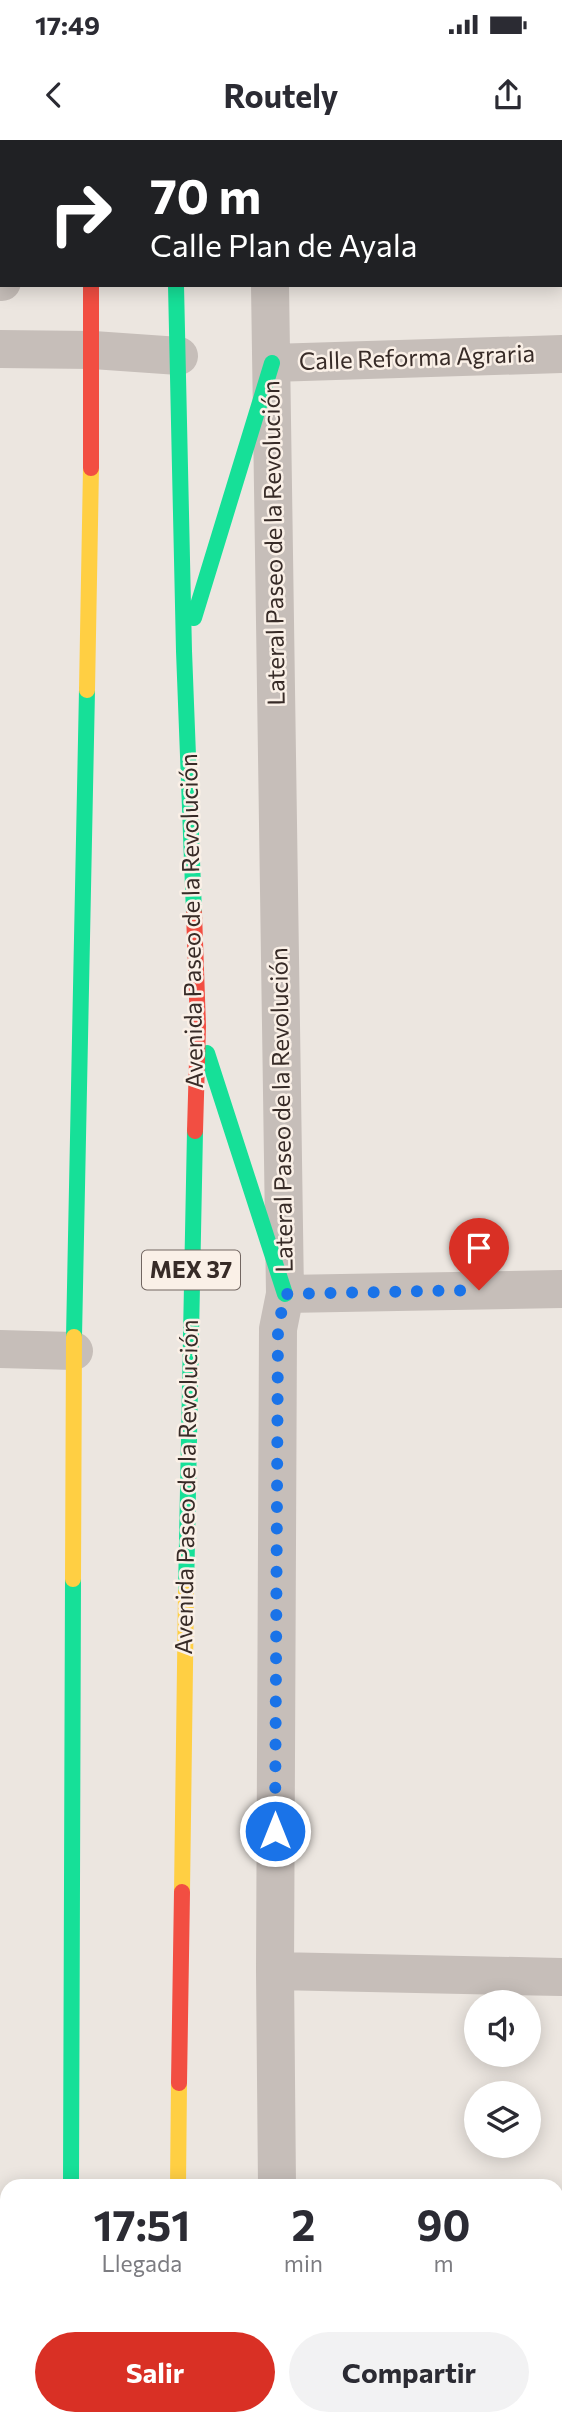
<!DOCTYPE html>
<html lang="es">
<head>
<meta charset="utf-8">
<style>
  :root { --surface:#fff; --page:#f2f2f3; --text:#2b2b33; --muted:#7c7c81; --accent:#d93025 }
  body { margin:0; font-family:Commissioner,sans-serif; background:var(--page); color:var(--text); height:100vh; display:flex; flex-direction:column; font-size:26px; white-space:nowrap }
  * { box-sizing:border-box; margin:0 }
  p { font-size:23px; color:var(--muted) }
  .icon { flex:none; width:38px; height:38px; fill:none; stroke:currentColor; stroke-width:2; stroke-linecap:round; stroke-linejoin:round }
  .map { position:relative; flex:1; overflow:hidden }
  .panel { position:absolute; left:0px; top:2039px; width:564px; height:247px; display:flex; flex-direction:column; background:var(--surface); border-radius:21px 21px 0 0; box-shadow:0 4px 18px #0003 }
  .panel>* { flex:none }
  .hud { position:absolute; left:0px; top:0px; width:564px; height:147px; box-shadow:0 4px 18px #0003; background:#202124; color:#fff; overflow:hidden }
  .tools { position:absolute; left:464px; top:1850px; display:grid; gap:14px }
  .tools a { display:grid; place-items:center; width:77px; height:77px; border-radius:50%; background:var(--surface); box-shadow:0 4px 18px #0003; font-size:35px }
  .pin { position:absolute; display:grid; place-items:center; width:60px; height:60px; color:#fff; margin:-72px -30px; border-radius:50% 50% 50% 0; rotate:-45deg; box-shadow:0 0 7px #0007 }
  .pin .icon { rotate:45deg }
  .me { position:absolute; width:77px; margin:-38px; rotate:0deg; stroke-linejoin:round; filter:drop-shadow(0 0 5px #0008) }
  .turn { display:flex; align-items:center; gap:24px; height:147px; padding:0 35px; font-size:32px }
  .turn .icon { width:91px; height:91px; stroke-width:2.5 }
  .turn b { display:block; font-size:49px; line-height:60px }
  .eta { display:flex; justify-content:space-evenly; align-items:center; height:119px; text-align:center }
  .eta b { font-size:42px; font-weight:700; line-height:49px }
  .action { display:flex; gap:14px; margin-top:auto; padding:14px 35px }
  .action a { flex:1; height:80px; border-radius:42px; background:var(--accent); color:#fff; font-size:28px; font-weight:700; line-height:80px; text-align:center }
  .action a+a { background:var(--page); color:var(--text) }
  .status { display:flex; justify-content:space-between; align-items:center; height:49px; padding:0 35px; background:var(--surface); direction:ltr }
  .status svg { height:19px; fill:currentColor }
  header { display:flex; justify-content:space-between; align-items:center; height:91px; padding:0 35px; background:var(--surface); font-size:32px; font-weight:700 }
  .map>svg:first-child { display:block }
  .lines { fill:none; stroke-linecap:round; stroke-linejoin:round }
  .path { stroke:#bfb6b1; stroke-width:4.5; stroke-dasharray:3.5 3.5; stroke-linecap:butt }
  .street { stroke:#c6beb9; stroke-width:38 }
  .fast { stroke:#16e098; stroke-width:16 }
  .slow { stroke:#ffcf43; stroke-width:16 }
  .jam { stroke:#f24e42; stroke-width:16 }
  .route { stroke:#1a73e8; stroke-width:12; stroke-dasharray:0 21.6 }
  .labels { text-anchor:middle; stroke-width:5; stroke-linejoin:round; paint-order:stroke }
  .shield { fill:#faf0e7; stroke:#726661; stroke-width:2 }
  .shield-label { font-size:23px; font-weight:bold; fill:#372b27 }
  .street-label { font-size:24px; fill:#372b27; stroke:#faf0e7 }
</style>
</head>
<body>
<div class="status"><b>17:49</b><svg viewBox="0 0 49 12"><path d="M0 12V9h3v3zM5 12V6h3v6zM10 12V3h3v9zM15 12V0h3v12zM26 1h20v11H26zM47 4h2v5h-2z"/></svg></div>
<header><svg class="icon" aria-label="back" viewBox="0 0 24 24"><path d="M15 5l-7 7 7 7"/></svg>Routely<svg class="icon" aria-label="share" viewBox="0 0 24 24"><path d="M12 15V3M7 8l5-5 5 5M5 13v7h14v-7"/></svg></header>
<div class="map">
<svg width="562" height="2285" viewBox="0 0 562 2285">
  <rect width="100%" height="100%" fill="#ece6e0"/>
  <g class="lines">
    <!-- path -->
    <path class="path" d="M241,2285V2278"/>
    <!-- street -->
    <path class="street" d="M270,0V2
      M0,142H2
      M270,145L285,1154L278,1189L275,1831L277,2046
      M0,209L93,210L179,216
      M272,223L562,214
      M285,1154L562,1149
      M0,1209L74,1211
      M275,1831L562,1837
      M0,2178L7,2175"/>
    <!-- fast -->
    <path class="fast" d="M87,0V2
      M176,0V2
      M176,145L184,511L194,773
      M194,478L272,223
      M207,913L285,1154
      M74,1197L87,550
      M186,1452L195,991
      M71,2046L73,1439
      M556,2154H562
      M556,2228H562
      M178,2278V2285"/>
    <!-- slow -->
    <path class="slow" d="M87,550L91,328
      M73,1439L74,1197
      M182,1752L186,1452
      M178,2046L179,1943
      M70,2278V2285"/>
    <!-- jam -->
    <path class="jam" d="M91,328V145
      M194,773L198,886L195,991
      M179,1943L182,1752"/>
  </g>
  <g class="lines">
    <!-- route -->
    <path class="route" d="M275,1691L278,1189L285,1154L479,1150"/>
  </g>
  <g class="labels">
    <!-- shield labels -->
    <rect class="shield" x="142" y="1110.5" width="98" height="39" rx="5"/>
    <g class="shield-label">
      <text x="191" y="1138">MEX 37</text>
    </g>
    <!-- street labels -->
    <g class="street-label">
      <text transform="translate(417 218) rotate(-2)" y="8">Calle Reforma Agraria</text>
      <text transform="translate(274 403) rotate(-91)" y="8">Lateral Paseo de la Revolución</text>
      <text transform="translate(192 781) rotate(-91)" y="8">Avenida Paseo de la Revolución</text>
      <text transform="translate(282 970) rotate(-91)" y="8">Lateral Paseo de la Revolución</text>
      <text transform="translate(187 1347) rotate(-89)" y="8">Avenida Paseo de la Revolución</text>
    </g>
  </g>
</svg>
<div class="tools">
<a><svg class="icon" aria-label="sound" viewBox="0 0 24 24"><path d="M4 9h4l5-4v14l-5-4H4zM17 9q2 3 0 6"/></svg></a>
<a><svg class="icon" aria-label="layers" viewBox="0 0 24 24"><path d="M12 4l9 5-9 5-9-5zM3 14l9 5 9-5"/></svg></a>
</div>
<div class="pin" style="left:479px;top:1150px;background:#d93025"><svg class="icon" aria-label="arrive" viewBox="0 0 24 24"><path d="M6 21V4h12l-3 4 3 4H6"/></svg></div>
<svg class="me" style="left:275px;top:1691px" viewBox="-20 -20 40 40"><circle r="17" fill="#1a73e8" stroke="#fff" stroke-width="3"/><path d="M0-11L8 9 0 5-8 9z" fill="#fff"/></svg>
<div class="hud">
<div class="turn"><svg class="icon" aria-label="right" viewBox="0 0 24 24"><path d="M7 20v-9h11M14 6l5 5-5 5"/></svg><div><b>70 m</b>Calle Plan de Ayala</div></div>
</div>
<section class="panel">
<div class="eta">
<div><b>17:51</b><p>Llegada</p></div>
<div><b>2</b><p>min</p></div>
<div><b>90</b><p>m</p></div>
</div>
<div class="action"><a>Salir</a><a>Compartir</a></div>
</section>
</div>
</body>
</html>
